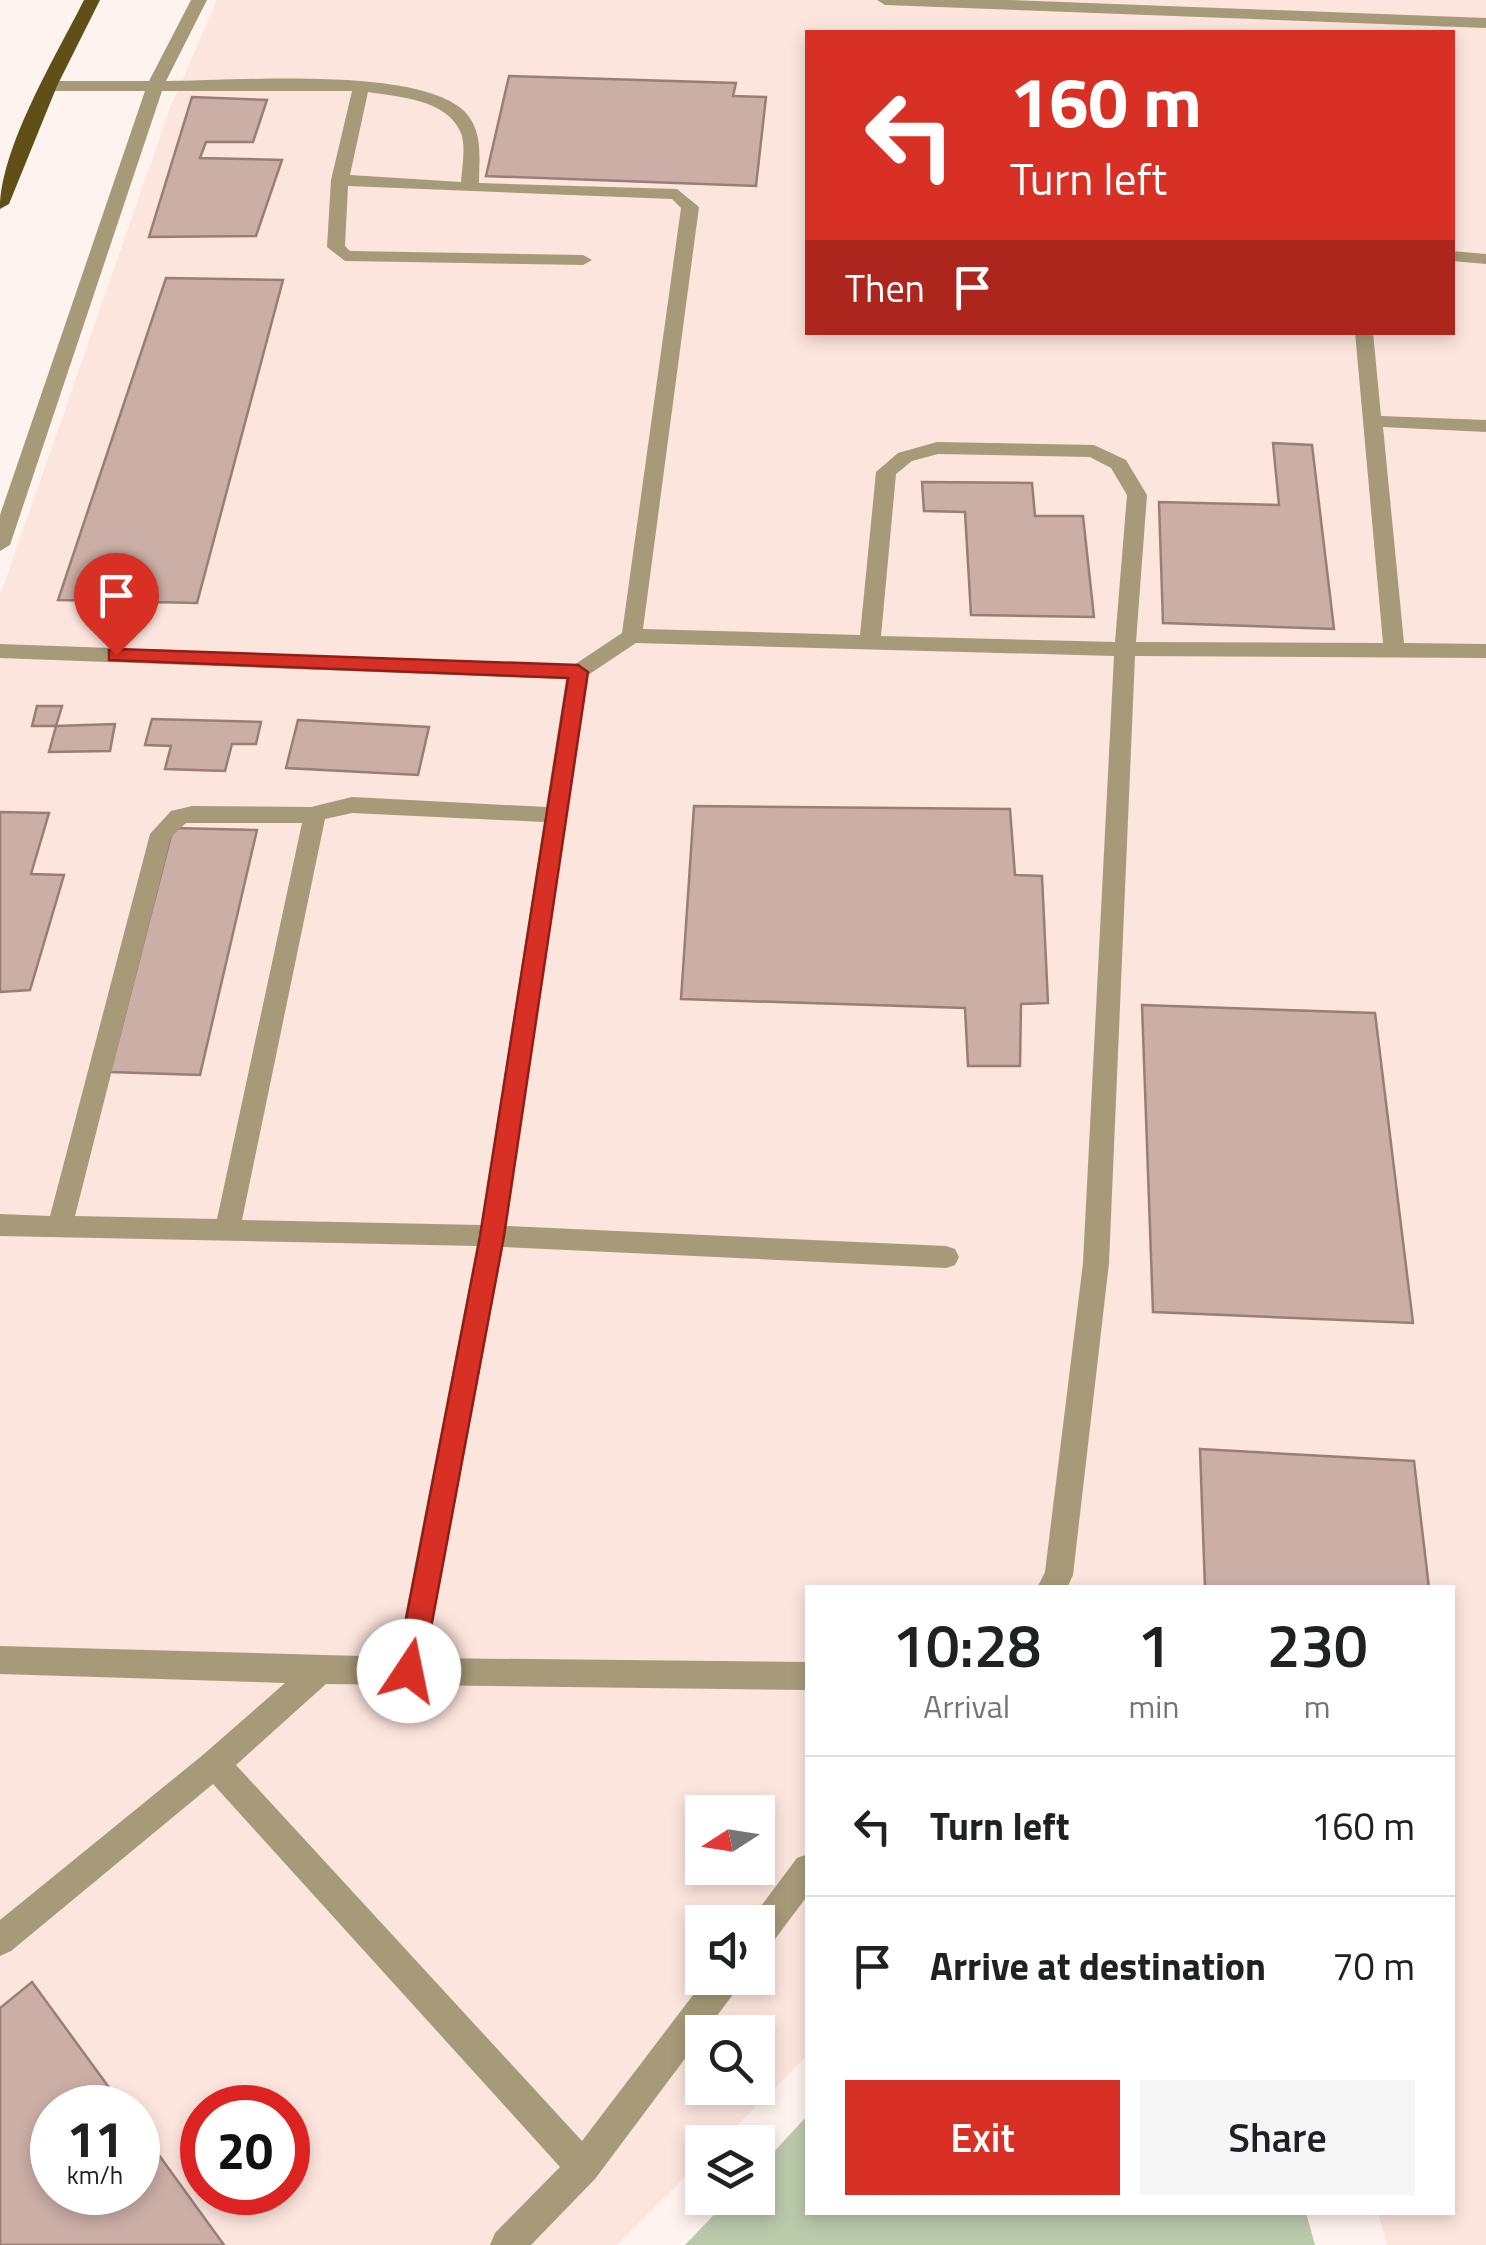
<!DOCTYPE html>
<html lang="en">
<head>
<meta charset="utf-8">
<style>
  :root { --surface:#fff; --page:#f6f6f6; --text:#202124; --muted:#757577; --line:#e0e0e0; --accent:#d93025 }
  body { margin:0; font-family:"Titillium Web",sans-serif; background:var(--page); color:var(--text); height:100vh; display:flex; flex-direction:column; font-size:38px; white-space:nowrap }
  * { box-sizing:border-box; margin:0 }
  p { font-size:32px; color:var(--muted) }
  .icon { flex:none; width:55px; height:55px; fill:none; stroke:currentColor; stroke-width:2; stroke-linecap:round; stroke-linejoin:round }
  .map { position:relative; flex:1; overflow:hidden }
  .sheet { position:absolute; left:805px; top:1585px; width:650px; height:630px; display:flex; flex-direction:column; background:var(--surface); border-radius:0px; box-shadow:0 5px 15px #0003 }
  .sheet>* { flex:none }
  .guide { position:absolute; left:805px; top:30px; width:650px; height:305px; border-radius:0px; box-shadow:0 5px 15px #0003; background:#d93025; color:#fff; overflow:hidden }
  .needle { width:65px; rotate:258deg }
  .tools { position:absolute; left:685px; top:1795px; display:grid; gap:20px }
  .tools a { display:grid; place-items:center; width:90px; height:90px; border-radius:0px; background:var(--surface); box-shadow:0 5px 15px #0003; font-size:50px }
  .speed { position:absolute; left:30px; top:2085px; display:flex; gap:20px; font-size:50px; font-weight:700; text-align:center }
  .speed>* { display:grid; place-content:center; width:130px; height:130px; border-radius:50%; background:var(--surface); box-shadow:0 5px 15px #0003; line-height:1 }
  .speed small { font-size:25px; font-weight:400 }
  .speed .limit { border:15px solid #d22; background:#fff; color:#111 }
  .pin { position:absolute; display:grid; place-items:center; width:85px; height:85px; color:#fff; margin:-102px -42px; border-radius:50% 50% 50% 0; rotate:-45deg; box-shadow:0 0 10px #0007 }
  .pin .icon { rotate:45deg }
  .me { position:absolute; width:110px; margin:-55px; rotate:11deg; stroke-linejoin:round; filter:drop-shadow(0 0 8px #0008) }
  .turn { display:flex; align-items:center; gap:35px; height:210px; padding:0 40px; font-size:45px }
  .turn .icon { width:130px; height:130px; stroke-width:2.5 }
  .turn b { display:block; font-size:70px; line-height:85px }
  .then { display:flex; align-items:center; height:95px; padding:0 40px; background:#0003; gap:20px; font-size:38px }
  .eta { display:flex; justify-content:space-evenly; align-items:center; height:170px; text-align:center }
  .eta b { font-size:60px; font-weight:600; line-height:70px }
  .cta { display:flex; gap:20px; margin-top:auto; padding:20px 40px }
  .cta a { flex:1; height:115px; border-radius:0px; background:var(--accent); color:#fff; font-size:40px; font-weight:600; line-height:115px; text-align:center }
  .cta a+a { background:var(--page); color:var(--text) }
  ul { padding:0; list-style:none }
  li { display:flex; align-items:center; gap:30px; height:140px; padding:0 40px; border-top:2px solid var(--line) }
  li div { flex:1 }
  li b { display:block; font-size:38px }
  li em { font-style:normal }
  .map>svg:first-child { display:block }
  .built { fill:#fce5dd; fill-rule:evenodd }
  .green { fill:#bbc9ab }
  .building { fill:#cbaea5; stroke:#9a7e76; stroke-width:2.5 }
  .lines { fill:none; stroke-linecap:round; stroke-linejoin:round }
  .minor { fill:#a69a78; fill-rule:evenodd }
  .major { fill:#614f18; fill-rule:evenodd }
  .route { fill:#d93025; stroke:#8d1f18; stroke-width:2.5 }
</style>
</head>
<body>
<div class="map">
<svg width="1486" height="2245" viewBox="0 0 1486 2245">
  <rect width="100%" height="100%" fill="#fff3ef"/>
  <!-- built -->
  <path class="built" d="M217,0H1486V2245H1387L1378,2213L1452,2212V1588H808L807,2056L720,2142H702V2160L617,2245H0V596L170,108ZM808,32H1452V332H808ZM702,1812H758V1868H702ZM702,1922H758V1978H702ZM702,2032H758V2088H702ZM52,2108H138V2192H52ZM202,2108H288V2192H202Z"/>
  <!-- green -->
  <path class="green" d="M807,2116L808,2212L1306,2213L1315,2245H685L730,2198H758V2169Z"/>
  <!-- building -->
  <path class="building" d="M509,76L736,83L733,96L766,97L756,186L486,176Z
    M192,97L267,100L253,142H206L200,158L282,160L256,236L149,237Z
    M166,278L283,280L197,603L58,600Z
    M1273,443L1312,445L1334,629L1163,623L1159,502L1279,505Z
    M922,482L1032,483L1035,516H1083L1094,617L971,615L965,512L924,511Z
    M37,706H62L56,726H32Z
    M152,719L261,722L256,744H232L225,771L165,769L171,746L145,745Z
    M298,720L429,727L418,775L286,768Z
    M115,724L110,751L49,752L56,726Z
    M694,806L1010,809L1015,875L1042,876L1048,1003L1021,1004L1020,1066H968L965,1008L681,999Z
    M0,812L49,813L31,874L64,875L30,990L0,992Z
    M173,828L257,830L200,1075L110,1072Z
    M1142,1005L1375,1013L1413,1323L1153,1312Z
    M1200,1449L1414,1461L1429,1588H1205Z
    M32,1982L124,2108H52V2192H138V2126L224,2245H0V2008Z"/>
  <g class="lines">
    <!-- minor -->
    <path class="minor" d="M191,0H207L166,81C233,81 414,66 463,110C484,130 479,157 479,183L677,189L699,207L643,629L860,635L876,472L898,453L937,442L1094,445L1126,460L1147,495L1136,642L1383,643L1355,332H1373L1381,416L1486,420V432L1383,427L1404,643L1486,644V658L1135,656L1109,1263L1073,1575L1067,1588H1037L1045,1572L1083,1263L1114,656L636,643L588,675L506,1226L946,1246L955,1249L959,1257L955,1265L946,1268L503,1247L426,1658L808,1662V1690L326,1684L236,1765L582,2141L706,1978H742L737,1989L595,2179L531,2245H490L495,2233L560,2167L213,1784L11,1951L0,1956V1920L204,1754L285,1683L0,1674V1646L397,1657L477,1246L0,1236V1214L50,1216L150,834L171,811L192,806L311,807L352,797L546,807L566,679L0,658V644L574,665L622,633L681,208L672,199L348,186L345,246L350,251L583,255L592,260L583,265L345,261L327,247L331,180L352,91H162L10,545L0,551V515L145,91H49L41,86L49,81H149ZM368,92C399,97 447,99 461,133C466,146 462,168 461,182L350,175ZM938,454L1090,457L1111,468L1127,495L1115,642L881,636L896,474L912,461ZM352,813L544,822L481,1225L242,1220L325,819ZM186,823H302L217,1219L75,1216L171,837Z
      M877,0H1010L1486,18V28L885,5Z
      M1452,251L1486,254V264L1452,261Z
      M808,1854V1895L769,1947L758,1952V1922H749L797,1858Z"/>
    <!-- major -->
    <path class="major" d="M84,0H100L57,86L9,204L0,209C0,148 56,56 84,0Z"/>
  </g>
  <!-- route -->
  <path class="route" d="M116,649L578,665L588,672L504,1236L423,1671L419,1680L409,1683L400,1680L396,1671L480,1236L568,678L109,660V650Z"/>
</svg>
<div class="tools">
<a><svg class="needle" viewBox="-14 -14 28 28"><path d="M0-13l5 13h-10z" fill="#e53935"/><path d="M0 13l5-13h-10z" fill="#757577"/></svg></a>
<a><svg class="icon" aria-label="sound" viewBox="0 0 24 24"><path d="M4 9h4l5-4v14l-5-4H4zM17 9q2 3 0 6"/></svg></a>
<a><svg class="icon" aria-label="search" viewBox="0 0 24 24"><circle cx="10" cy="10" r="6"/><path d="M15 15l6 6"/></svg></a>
<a><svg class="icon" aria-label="layers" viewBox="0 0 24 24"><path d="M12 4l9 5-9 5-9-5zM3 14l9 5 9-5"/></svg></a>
</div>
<div class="speed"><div>11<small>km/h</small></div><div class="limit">20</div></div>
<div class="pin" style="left:116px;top:655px;background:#d93025"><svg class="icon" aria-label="arrive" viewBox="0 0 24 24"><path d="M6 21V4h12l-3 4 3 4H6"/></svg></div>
<svg class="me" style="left:409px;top:1671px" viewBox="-20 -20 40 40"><circle r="19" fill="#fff"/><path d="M0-13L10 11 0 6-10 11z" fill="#d93025"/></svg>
<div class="guide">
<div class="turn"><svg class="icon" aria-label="left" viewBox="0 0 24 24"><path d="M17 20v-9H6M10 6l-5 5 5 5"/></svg><div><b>160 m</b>Turn left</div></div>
<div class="then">Then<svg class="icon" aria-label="arrive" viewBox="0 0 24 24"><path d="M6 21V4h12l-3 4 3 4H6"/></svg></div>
</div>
<section class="sheet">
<div class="eta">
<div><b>10:28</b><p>Arrival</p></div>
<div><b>1</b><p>min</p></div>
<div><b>230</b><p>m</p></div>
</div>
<ul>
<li><svg class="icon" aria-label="left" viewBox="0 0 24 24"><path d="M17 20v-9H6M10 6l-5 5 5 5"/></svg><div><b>Turn left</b></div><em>160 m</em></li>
<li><svg class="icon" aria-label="arrive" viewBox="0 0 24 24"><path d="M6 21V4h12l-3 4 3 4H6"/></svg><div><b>Arrive at destination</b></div><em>70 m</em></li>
</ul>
<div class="cta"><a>Exit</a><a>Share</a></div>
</section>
</div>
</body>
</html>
